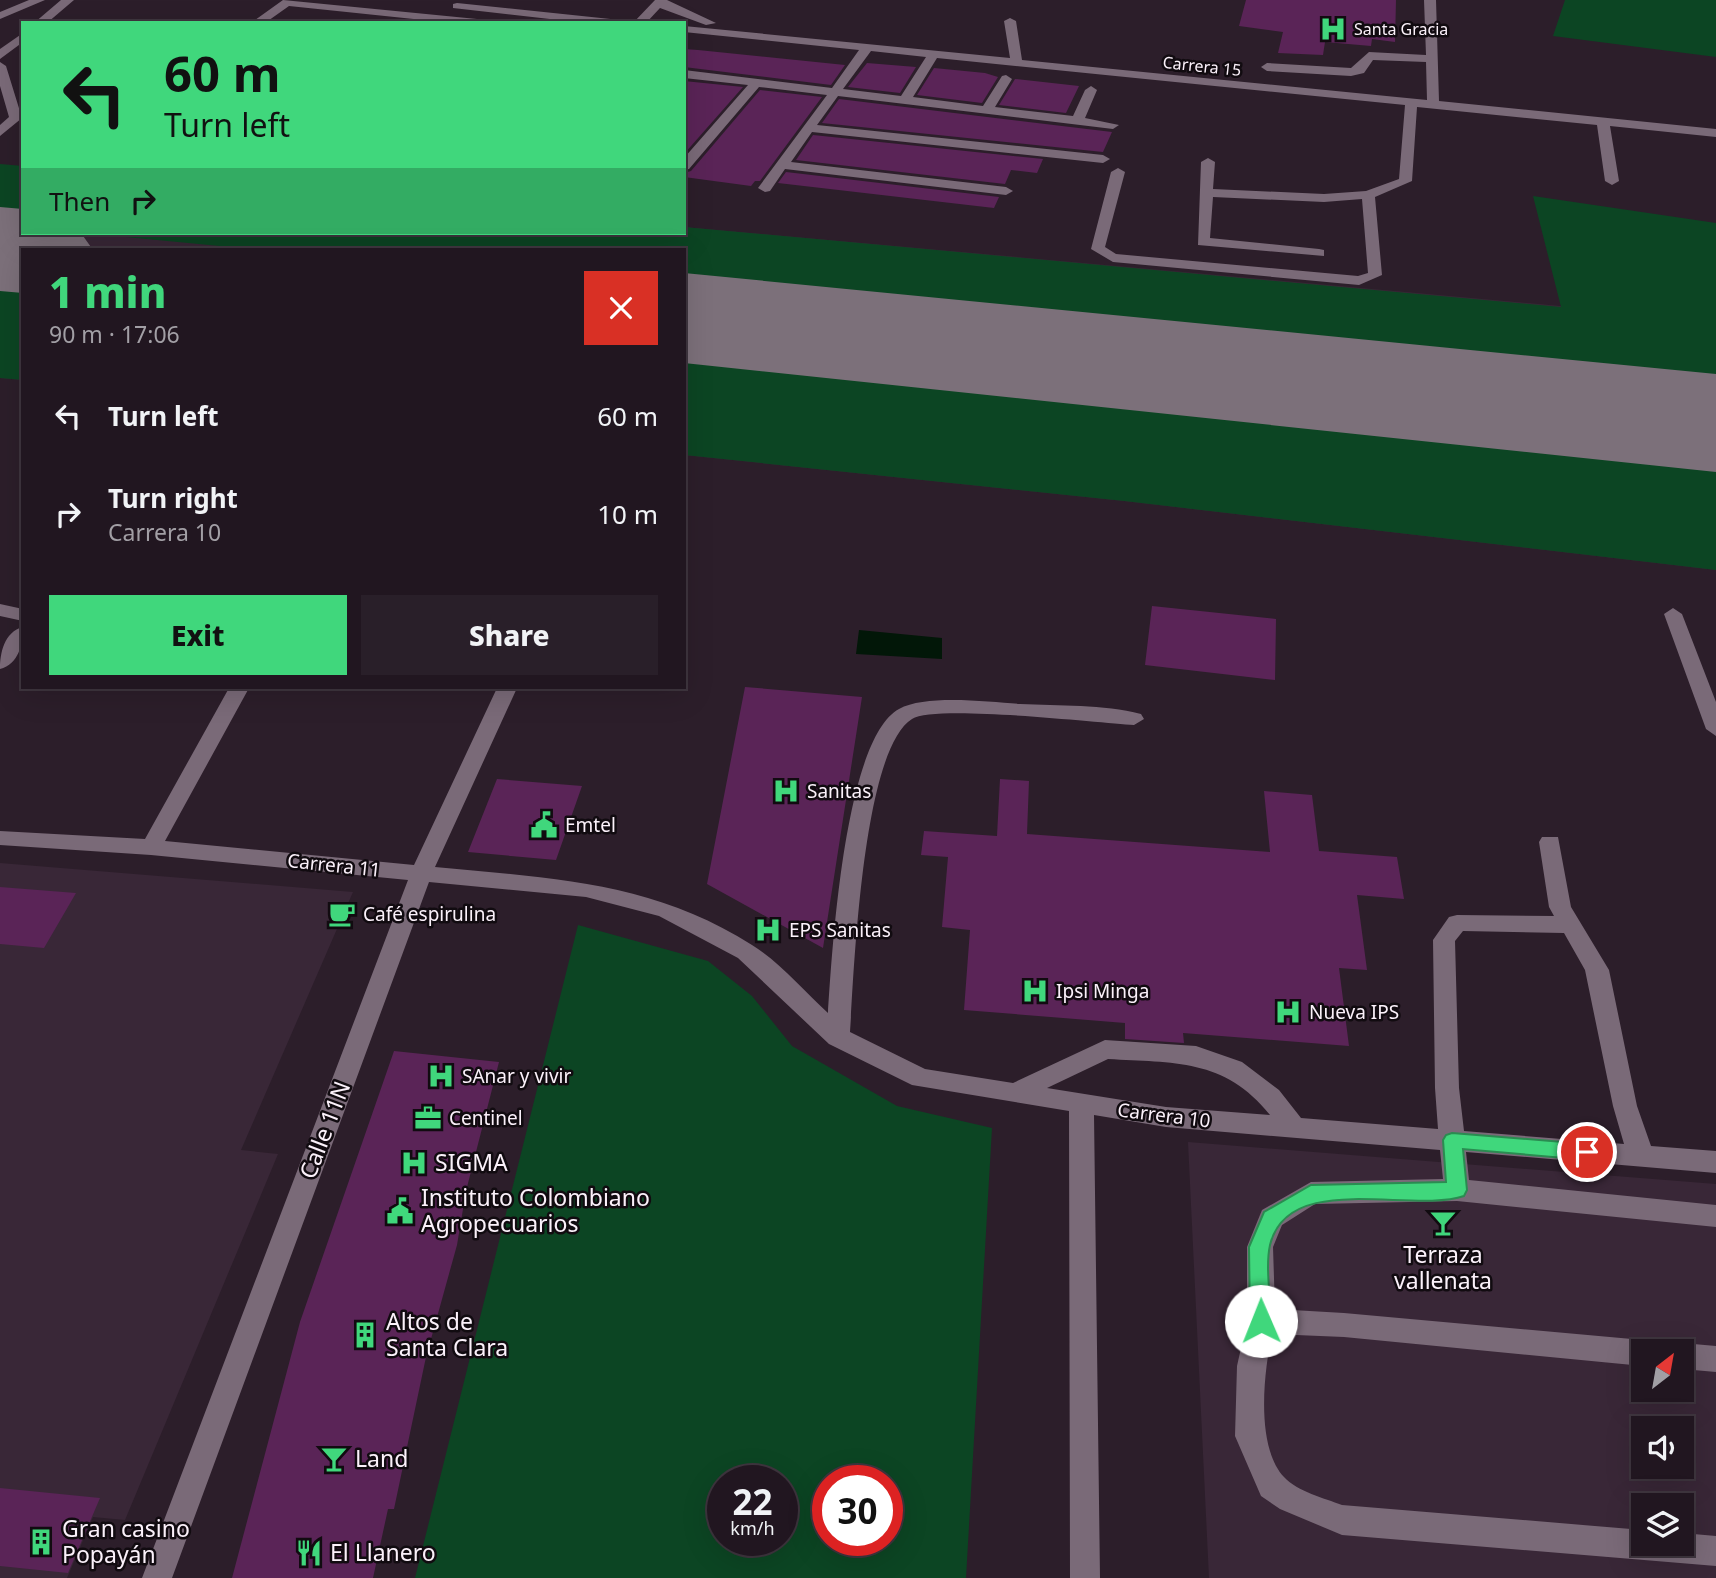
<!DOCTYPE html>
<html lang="en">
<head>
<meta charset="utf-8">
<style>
  :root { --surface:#211620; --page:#291f29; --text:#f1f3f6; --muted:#a29fa5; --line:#3e353e; --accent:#40d77c }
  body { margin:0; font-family:"Noto Sans",sans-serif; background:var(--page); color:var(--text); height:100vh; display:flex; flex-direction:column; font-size:26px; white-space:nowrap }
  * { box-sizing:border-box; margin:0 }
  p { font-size:23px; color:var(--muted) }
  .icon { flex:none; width:38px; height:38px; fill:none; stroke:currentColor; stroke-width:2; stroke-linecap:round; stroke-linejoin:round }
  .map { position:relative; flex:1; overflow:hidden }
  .side { position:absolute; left:21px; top:248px; width:665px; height:441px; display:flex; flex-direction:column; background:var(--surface); border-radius:0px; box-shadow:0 7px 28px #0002,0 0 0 2px var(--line) }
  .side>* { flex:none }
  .top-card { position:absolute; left:21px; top:21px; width:665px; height:214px; border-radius:0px; box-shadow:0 7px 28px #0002,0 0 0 2px var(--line); background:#40d77c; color:#111; overflow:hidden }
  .needle { width:46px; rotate:31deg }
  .controls { position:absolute; left:1631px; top:1339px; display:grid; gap:14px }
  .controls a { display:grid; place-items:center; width:63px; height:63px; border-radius:0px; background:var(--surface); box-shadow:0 7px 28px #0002,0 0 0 2px var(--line); font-size:35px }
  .speed { position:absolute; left:707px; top:1465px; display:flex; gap:14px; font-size:35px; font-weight:700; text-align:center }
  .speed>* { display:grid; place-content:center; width:91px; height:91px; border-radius:50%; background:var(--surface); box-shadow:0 7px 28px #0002,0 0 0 2px var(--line); line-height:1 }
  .speed small { font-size:18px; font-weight:400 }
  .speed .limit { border:10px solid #d22; background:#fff; color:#111 }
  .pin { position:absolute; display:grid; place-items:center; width:60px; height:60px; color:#fff; margin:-30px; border:4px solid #fff; border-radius:50%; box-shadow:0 2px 7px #0007 }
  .me { position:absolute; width:77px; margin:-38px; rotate:359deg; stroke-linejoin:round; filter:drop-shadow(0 0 5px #0008) }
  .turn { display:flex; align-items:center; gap:24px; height:147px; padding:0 28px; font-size:32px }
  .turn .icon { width:91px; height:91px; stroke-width:2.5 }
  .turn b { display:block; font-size:49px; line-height:60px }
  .then { display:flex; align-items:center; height:66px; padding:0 28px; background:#0003; gap:14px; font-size:26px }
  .round { display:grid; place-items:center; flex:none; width:74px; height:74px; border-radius:0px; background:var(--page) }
  .overview { display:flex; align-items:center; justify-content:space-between; height:119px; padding:0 28px }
  h1 { font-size:42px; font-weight:800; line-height:52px; color:var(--accent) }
  .primary-button { display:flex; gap:14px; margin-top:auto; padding:14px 28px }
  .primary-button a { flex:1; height:80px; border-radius:0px; background:var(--accent); color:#111; font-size:28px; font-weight:800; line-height:80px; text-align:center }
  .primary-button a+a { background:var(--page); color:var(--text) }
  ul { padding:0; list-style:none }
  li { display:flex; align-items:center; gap:21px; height:98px; padding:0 28px }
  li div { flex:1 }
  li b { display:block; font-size:26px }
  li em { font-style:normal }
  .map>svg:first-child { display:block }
  .built { fill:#392737; fill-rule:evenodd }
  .green { fill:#0c4523; fill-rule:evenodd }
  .water { fill:#021708 }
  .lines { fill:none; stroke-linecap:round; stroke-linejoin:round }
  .runway { fill:#7c707a; fill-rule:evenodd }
  .building { fill:#5a2457 }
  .minor { fill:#7a6a78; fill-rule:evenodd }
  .route { fill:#40d77c; stroke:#2a8c51; stroke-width:2 }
  .labels { text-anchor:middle; stroke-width:5; stroke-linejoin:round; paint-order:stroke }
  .far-poi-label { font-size:16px; fill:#fbf1fa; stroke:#110b10; text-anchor:start }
  .far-street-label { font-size:16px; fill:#fbf1fa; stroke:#110b10 }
  .poi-label { font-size:19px; fill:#fbf1fa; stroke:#110b10; text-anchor:start }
  .street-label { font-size:19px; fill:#fbf1fa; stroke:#110b10 }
  .near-street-label { font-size:23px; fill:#fbf1fa; stroke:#110b10 }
  .near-poi-label { font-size:23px; fill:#fbf1fa; stroke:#110b10; text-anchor:start }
</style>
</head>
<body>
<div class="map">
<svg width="1716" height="1578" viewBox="0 0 1716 1578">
  <rect width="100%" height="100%" fill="#2c1e2a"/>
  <!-- built -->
  <path class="built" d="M0,165L23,167V233H684V227L1716,320V570L1124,501L684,455V250H23V380L0,378Z
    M0,863L353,892L241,1150L278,1154L125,1520L93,1517L67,1578H0Z
    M1188,1142L1716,1184V1578H1209ZM1643,1351H1682V1390H1643ZM1643,1428H1682V1466H1643ZM1643,1505H1682V1544H1643Z"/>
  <!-- green -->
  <path class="green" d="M1565,0H1716V57L1553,36Z
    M0,164L23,166V227L0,224Z
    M1533,196L1716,223V386L1696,392L684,292V250H262L84,233H684V227L1561,307Z
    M0,283L23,285V380L0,378Z
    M684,352L1716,457V570L1124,501L684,455Z
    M578,925L708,961L752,996L792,1046L897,1106L992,1128L966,1578H415ZM782,1480V1540H723V1480ZM887,1480V1540H828V1480Z"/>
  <!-- water -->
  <path class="water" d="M859,630L942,638V659L856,654Z"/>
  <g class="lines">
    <!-- runway -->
    <path class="runway" d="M0,207L23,209V233H81L93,250H23V293L0,291Z
      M684,273L1716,374V472L684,363Z"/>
  </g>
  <!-- building -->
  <path class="building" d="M1246,0H1396L1395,42L1372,39L1371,46L1325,42L1323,55L1278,53L1283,32L1239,26Z
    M684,49L698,50L845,65L831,85L684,67Z
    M867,63L916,67L900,93L848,87Z
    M934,68L985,73L998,77L982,103L917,95Z
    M1015,79L1079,86L1066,113L999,105Z
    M684,81L743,87L684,154Z
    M760,90L822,97L760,181H755L751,186L684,177V173L691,171Z
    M839,99L1112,132L1103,152L822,123Z
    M813,135L1043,159L1037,173L1011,170L1005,184L796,160Z
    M786,172L999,197L994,208L778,183Z
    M1152,606L1276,619L1275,680L1145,665Z
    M745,687L862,697L823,948L707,884Z
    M497,779L582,786L556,860L468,852Z
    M1000,779L1029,781L1027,834L1270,852L1264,791L1312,795L1319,851L1397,857L1404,899L1357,895L1367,970L1339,968L1349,1046L1183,1033L1184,1043L1125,1039V1023L964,1010L970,930L942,927L948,857L921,855L924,831L997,836Z
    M0,887L76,893L44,948L0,944Z
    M394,1051L499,1062L466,1191L457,1245L426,1357L394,1509H388L373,1578H232L300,1322Z
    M0,1488L100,1498L68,1573L0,1566Z"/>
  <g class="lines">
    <!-- minor -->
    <path class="minor" d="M29,0H45L0,19V12Z
      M61,0H74L47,23H34Z
      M283,0L477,19L483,22L452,23L289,6L265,23H251Z
      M655,0H667L716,23L706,25L660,8L646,23H633Z
      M1424,0H1436L1439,101L1716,129V137L1610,126L1619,181L1612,185L1605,181L1597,125L1417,107L1412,181L1375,197L1382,275L1359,285L1113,262L1091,249L1111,172L1118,168L1125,172L1105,247L1116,254L1358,276L1368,273L1362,199L1324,202L1213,197L1210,238L1319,249L1324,250V256L1198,245L1201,162L1208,158L1215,162L1213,189L1324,194L1366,191L1399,179L1405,105L937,58L913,97L983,106L1002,76L1006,75L1012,79L995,107L1073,116L1085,90L1091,86L1097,90L1085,118L1119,125L1113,129L838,96L817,125L1103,155L1110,159L1103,163L812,132L791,162L1006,187L1013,191L1006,195L785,169L770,191L765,192L758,188L827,95L759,87L689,169L684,170V158L748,85L684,78V70L832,88L859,50L684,32V26L1010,58L1004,21L1010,18L1016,21L1022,60L1427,100L1426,62L1373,60L1364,73L1351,76L1267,71L1261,67L1267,63L1351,68L1369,52L1426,55ZM871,51L926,57L901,96L843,89Z
      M457,3L620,20L626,23H585L453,8V4Z
      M23,33V42L0,59V49Z
      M0,62L6,66L22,118L0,136V125L9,117L0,86Z
      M0,604L23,609V621L0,616Z
      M1673,608L1682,614L1716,702V736L1706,729L1664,614Z
      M23,627C23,644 19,664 0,669C0,653 4,632 23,627Z
      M229,688H249L165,841L414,865L497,688H517L435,867C550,878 652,881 752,945C780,962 804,991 828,1013C832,953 844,739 899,709C926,694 989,702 1020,704C1059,706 1103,704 1141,714L1144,719L1134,725C1098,723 935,704 912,719C862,750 854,973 850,1032L925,1069L1013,1083L1105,1040L1196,1046L1242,1062L1279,1090L1301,1118L1438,1129L1435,1088L1433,940L1449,917L1457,915L1554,916L1549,907L1539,842L1542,837H1558L1571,907L1609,970L1637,1106L1651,1146L1716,1151V1173L1466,1152L1469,1180L1716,1205V1227L1457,1201L1315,1204L1282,1225L1273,1247L1275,1309L1344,1313L1643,1340L1653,1344L1656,1351H1643V1366L1344,1337L1272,1334C1264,1371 1255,1446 1284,1477C1298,1492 1324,1498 1342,1505L1643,1530V1544H1682V1533L1716,1536V1566L1342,1535L1280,1509L1261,1496L1235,1436L1237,1366L1247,1321V1247L1262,1210L1311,1182L1443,1179L1440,1150L1166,1127L1094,1115L1100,1578H1070L1069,1111L912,1085L829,1044L738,958L659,916L586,897L429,882L172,1578H142L408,880L151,855L0,845V831L145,839ZM1463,931L1564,933L1585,970L1613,1106L1624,1144L1464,1131L1459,1088L1455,941ZM1108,1059C1173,1063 1225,1058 1270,1115L1166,1107L1047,1088Z
      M1682,1343L1716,1346V1372L1682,1369V1351H1670Z"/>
  </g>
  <!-- route -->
  <path class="route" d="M1452,1133L1587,1144L1594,1146L1597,1152L1594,1157L1587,1160L1463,1149L1467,1190L1464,1196C1412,1214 1288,1170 1270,1245C1265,1268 1271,1298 1271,1321L1268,1327L1261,1330L1253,1327L1250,1321L1249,1247L1264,1212L1311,1185L1446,1182L1443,1140L1446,1135Z"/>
  <!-- icons -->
  <defs>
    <g id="hospital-bare" transform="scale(2.1)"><path d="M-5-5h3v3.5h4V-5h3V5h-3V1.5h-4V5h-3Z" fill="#40d77c" stroke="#110b10" stroke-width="2.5" paint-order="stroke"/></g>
    <g id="civic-bare" transform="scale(2.1)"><path d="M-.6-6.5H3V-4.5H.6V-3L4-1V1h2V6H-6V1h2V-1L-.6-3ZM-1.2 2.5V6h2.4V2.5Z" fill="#40d77c" stroke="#110b10" stroke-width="2.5" paint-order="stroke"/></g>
    <g id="cafe-bare" transform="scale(2.1)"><path d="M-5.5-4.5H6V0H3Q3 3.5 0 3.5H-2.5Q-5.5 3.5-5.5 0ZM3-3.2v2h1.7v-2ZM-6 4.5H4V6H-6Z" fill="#40d77c" stroke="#110b10" stroke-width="2.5" paint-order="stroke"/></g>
    <g id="office-bare" transform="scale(2.1)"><path d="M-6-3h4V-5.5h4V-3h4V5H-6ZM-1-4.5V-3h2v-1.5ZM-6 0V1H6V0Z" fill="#40d77c" stroke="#110b10" stroke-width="2.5" paint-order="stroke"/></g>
    <g id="bar-bare" transform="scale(2.1)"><path d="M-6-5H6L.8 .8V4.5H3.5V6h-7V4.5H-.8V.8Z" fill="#40d77c" stroke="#110b10" stroke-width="2.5" paint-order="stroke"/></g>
    <g id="building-bare" transform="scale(2.1)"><path d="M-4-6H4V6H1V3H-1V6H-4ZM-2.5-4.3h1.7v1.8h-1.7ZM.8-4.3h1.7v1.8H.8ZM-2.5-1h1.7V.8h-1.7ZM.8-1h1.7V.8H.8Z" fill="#40d77c" stroke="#110b10" stroke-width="2.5" paint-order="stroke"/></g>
    <g id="restaurant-bare" transform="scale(2.1)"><path d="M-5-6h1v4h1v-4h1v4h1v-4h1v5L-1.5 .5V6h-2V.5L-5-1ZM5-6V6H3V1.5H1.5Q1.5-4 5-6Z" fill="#40d77c" stroke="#110b10" stroke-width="2.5" paint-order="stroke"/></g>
  </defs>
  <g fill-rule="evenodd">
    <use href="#hospital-bare" x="1333" y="29"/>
    <use href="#hospital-bare" x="786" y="791"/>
    <use href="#civic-bare" x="544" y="825"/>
    <use href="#cafe-bare" x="342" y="914"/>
    <use href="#hospital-bare" x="768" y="930"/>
    <use href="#hospital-bare" x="1035" y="991"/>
    <use href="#hospital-bare" x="1288" y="1012"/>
    <use href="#hospital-bare" x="441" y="1076"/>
    <use href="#office-bare" x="428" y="1118"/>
    <use href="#hospital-bare" x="414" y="1163"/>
    <use href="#civic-bare" x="400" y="1211"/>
    <use href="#bar-bare" x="1443" y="1223"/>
    <use href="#building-bare" x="365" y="1335"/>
    <use href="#bar-bare" x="334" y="1459"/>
    <use href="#building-bare" x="41" y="1542"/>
    <use href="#restaurant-bare" x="309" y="1553"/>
  </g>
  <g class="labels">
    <!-- far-poi labels -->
    <g class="far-poi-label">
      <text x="1354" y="35">Santa Gracia</text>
    </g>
    <!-- far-street labels -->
    <g class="far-street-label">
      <text transform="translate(1202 66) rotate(6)" y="6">Carrera 15</text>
    </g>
    <!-- poi labels -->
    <g class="poi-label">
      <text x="807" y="798">Sanitas</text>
      <text x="565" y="832">Emtel</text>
      <text x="363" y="921">Café espirulina</text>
      <text x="789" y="937">EPS Sanitas</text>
      <text x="1056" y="998">Ipsi Minga</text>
      <text x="1309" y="1019">Nueva IPS</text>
      <text x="462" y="1083">SAnar y vivir</text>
      <text x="449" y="1125">Centinel</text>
    </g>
    <!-- street labels -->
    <g class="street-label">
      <text transform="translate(334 865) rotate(6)" y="7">Carrera 11</text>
      <text transform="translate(1164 1115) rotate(7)" y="7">Carrera 10</text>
    </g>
    <!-- near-street labels -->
    <g class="near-street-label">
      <text transform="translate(325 1130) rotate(-69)" y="8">Calle 11N</text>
    </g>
    <!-- near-poi labels -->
    <g class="near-poi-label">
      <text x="435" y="1171">SIGMA</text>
      <text x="421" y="1206">Instituto Colombiano<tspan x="421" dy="26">Agropecuarios</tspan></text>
      <text x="1443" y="1263" text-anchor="middle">Terraza<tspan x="1443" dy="26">vallenata</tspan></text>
      <text x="386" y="1330">Altos de<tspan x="386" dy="26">Santa Clara</tspan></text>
      <text x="355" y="1467">Land</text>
      <text x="62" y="1537">Gran casino<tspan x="62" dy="26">Popayán</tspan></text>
      <text x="330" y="1561">El Llanero</text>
    </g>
  </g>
</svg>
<div class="controls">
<a><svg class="needle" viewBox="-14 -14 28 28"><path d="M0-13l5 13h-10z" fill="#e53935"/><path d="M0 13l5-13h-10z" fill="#a29fa5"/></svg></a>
<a><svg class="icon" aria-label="sound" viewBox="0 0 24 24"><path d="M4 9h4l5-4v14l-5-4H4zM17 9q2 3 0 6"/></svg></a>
<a><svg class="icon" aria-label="layers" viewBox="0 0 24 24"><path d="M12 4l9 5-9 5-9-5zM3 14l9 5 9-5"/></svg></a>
</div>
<div class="speed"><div>22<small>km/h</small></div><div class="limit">30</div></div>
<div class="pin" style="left:1587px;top:1152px;background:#d93025"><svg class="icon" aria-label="arrive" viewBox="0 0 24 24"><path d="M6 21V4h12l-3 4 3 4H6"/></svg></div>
<svg class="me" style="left:1261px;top:1321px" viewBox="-20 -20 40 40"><circle r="19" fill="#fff"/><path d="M0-13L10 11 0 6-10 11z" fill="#40d77c"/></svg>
<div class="top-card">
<div class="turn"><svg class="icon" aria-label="left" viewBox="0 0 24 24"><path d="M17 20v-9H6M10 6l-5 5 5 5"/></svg><div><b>60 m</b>Turn left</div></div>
<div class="then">Then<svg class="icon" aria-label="right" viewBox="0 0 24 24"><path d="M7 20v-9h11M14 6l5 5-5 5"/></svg></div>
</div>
<section class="side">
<div class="overview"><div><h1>1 min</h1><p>90 m · 17:06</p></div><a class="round" style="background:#d93025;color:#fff"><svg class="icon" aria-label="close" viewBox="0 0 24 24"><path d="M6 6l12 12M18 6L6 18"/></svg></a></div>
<ul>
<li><svg class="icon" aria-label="left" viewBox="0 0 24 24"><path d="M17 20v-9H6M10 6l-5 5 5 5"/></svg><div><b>Turn left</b></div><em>60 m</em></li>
<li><svg class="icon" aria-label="right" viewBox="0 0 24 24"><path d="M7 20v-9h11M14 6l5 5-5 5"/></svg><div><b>Turn right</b><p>Carrera 10</p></div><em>10 m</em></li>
</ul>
<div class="primary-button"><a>Exit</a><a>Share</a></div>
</section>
</div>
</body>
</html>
